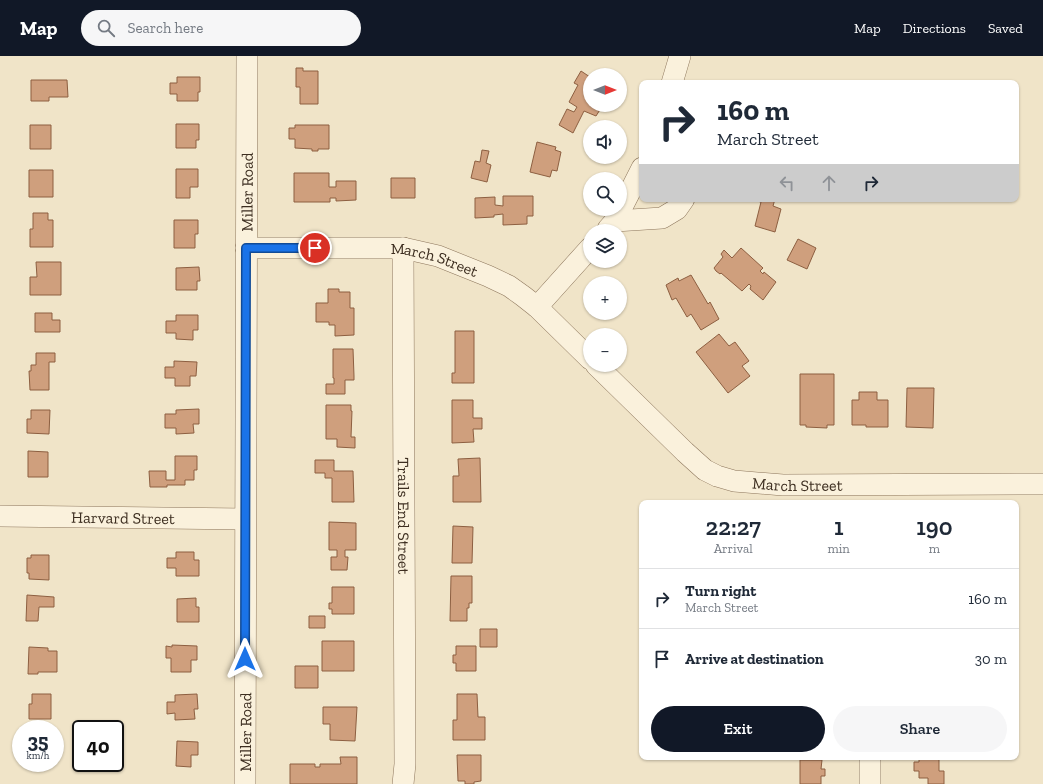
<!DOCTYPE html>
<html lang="en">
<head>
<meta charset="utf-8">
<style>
  :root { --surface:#fff; --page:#f6f6f7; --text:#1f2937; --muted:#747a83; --line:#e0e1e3; --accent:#111827 }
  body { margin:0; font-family:"Zilla Slab",serif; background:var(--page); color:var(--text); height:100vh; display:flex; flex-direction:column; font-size:15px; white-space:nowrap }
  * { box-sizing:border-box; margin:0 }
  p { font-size:13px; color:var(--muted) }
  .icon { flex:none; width:22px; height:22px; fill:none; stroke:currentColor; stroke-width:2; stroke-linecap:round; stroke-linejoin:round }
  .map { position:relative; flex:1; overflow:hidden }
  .sheet { position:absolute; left:639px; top:444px; width:380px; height:260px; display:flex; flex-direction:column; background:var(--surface); border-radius:8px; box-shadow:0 1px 3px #0004 }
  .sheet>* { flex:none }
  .guide { position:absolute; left:639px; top:24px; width:380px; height:122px; border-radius:8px; box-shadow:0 1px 3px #0004; background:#fff; color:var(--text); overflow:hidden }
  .needle { width:26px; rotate:90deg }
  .buttons { position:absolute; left:583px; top:12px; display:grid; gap:8px }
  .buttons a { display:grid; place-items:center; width:44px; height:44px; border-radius:50%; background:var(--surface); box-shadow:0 1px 3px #0004; font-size:20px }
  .speed { position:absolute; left:12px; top:664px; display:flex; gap:8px; font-size:20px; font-weight:700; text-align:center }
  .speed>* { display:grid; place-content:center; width:52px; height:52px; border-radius:50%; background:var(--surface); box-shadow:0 1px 3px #0004; line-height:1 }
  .speed small { font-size:10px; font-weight:400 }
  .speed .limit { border:2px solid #111; border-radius:6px; background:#fff; color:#111 }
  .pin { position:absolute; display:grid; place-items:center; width:34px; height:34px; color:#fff; margin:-17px; border:2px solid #fff; border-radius:50%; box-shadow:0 1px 4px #0007 }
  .me { position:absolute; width:44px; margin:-22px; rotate:0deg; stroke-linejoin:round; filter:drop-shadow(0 0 3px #0008) }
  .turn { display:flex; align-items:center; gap:14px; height:84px; padding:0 12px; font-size:18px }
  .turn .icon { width:52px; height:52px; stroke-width:2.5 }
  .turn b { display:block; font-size:28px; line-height:34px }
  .lanes { display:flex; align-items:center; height:38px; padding:0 12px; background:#0003; justify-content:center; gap:20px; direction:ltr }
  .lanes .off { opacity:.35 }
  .eta { display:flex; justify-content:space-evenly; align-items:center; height:68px; text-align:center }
  .eta b { font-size:24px; font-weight:600; line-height:28px }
  .primary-button { display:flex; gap:8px; margin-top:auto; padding:8px 12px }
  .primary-button a { flex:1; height:46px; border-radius:24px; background:var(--accent); color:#fff; font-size:16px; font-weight:600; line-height:46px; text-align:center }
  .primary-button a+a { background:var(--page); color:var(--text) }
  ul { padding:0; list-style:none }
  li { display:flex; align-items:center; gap:12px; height:60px; padding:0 12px; border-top:1px solid var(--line) }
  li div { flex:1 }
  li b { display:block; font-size:15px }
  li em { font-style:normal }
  header { display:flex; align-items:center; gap:24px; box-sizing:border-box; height:56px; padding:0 20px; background:var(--accent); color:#fff }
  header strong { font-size:19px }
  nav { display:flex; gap:22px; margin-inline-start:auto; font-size:14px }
  .search { width:280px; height:36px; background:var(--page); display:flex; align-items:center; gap:10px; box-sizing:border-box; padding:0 14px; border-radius:22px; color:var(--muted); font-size:15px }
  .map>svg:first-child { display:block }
  .building { fill:#cf9f7d; stroke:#8d5f41 }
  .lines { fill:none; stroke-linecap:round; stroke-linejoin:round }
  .minor-casing { stroke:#8d765c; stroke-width:22 }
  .minor { stroke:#faf1dc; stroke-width:21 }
  .route-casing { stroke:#114b97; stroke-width:10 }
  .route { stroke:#1a73e8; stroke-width:7 }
  .labels { text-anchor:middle; stroke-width:4; stroke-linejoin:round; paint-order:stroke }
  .street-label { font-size:16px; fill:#3d2e20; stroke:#f7eed8 }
</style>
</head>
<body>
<header>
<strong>Map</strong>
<div class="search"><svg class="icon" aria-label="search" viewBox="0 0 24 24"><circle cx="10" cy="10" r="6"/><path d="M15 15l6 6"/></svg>Search here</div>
<nav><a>Map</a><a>Directions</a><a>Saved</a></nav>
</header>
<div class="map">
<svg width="1043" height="728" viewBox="0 0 1043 728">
  <rect width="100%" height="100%" fill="#f0e4c8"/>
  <!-- building -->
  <path class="building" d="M296,12H303V15H318V48H300V31H296Z
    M581,15L590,21V49H603L596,60L584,55L573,77L559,69L567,53L574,56L577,51L569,46L578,29L574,27Z
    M177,21H200V36H198V45H177V38H170V27H177Z
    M31,24H67L68,41H49V45H31Z
    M176,68H199V84H196V92H176Z
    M30,69H51V93H30Z
    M295,69H329V93H318V95H312V93L295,92V83H289V72H295Z
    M537,86L556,91L555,94L561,96L557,115L552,114L550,121L530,116Z
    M482,94L489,95L486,107L491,109L487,126L471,122L475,105L480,106Z
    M176,113H198V131H190V142H176Z
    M29,114H53V141H29Z
    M294,117H329V131H336V125H356V144L336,145V142H330V146H294Z
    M391,122H415V142H391Z
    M503,140H533V160H527V168L503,169V158L494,159V161L475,162V142L495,141V149L503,150Z
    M757,143H775L773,150L781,153L775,176L755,170L761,146L757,145Z
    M33,157H48V164H53V191H30V173H33Z
    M174,164H198V178H195V192H174Z
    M798,183L816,192L807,213L787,204Z
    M741,192L763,212L760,215L763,218L764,216L776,226L763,244L750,233L751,230L749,228L742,235L721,217L720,218L716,215L714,212L723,201L721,198L724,194L732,202Z
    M36,206H61V239H30V221H37Z
    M199,211L200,225H197V234H176V212Z
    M691,219L708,248L710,246L719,263L701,274L691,258L687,261L676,242L672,244L666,229L678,222L679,225Z
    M328,233H339V236H350V252H354V279L335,280V269H329V266H316V247H328Z
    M35,257H52V264H60V276H35Z
    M176,259H198V274H193V284L176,283V277H166V265H176Z
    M455,275H474V327H452V317H455Z
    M719,278L729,290L735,286L749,305L742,310L750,320L728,337L696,296Z
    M333,293H353L354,320V324H345V338H326V328H334V322H333Z
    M36,297H55V306H49V334H30L29,315H31V309H36Z
    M174,305L197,306L196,320H190V330H175V322H165V311H174Z
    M800,318H834V369H827V372L806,371V369H800Z
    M907,332H934L933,372L906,371Z
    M859,336H877V344H888V371H866V369H852V344H859Z
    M452,344H473V362H482V373H473L474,386L452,387Z
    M326,349H351V355H352L351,381H355V392L337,391V383H326Z
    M199,353V368H193L194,377L176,378V372H165V358H176V354Z
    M31,354H50L49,378L27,377V363H31Z
    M28,395L48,396V421H28Z
    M175,400H197V414H194V424H185V429H167V431H150L149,415H166V424H175Z
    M480,402L481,446H453V420H459L458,403Z
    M315,404H334V415H353L354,446H332V422H325V417H315Z
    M329,466L356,467V494H345V501H348L347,514H331V501H337V494H329Z
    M453,470L473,471L472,507H452Z
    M176,496H194V504H199V520H176V512H167V502H176Z
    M31,499H49V524L29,523V517H27V502H31Z
    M451,520H472V547H469V552H467V565H450Z
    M332,531H354V558H332V553H329V547H332Z
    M27,539L54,541V551H39L38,565H26Z
    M196,542V551H199V566H177V543Z
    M309,560H325V572H309Z
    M480,573H497V591H480Z
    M322,585H354V615H322Z
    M172,589L197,590V604H191V616H171V602H166V590L172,591Z
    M456,590H476V615H456V607H453V599H456Z
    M29,591L48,592V595H57V616H38V618H28Z
    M295,610H318V632H295Z
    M32,638H51V663H29V648H32Z
    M197,638L198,653H194L195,663L175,664V657L167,658V646H175V639Z
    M457,638H477L478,661H485V684H453V664H457Z
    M323,651H357L355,685L330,684V668H323Z
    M177,685L198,686V699H191V711L176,710Z
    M457,699H481V725L474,726V728H465V725H458Z
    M340,701H357V728H290V708H315V711H320V708H341Z
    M919,701H939V715H944V728H928V722H919V715H914V706H919Z
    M800,704H822L821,713H825V720H821V728H800Z
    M30,707H51V711L30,710Z"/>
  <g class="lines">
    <!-- minor casing -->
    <g class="minor-casing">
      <g id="minor">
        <path d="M672,27L680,0"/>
        <path d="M615,165L662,162L677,153L684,143"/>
        <path d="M608,173L615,165L642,112"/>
        <path id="s1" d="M246,192H403L438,200L488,220L509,230L523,240L537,251L590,303"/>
        <path id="s2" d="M403,192L405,708L403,728"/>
        <path d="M537,251L590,192"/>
        <path id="s3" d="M596,309L685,396L705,414L717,420L734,425L783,429L1043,428"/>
        <path id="s4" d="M0,460L245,463"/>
        <path id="s5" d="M245,728L247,0"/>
        <path d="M870,728V701"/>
      </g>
    </g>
    <!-- minor -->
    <use href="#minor" class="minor"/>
  </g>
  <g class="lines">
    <!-- route casing -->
    <g class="route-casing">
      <path id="route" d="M245,603L246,192H315"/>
    </g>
    <!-- route -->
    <use href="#route" class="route"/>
  </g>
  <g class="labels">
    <!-- street labels -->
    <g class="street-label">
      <text dy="6" stroke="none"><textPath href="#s5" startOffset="592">Miller Road</textPath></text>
      <text dy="6" stroke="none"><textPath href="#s1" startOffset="190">March Street</textPath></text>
      <text dy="6" stroke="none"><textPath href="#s3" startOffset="246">March Street</textPath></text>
      <text dy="6" stroke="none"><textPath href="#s2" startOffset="268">Trails End Street</textPath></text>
      <text dy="6" stroke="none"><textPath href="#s4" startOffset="123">Harvard Street</textPath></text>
      <text dy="6" stroke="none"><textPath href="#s5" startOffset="52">Miller Road</textPath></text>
    </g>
  </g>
</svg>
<div class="buttons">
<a><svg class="needle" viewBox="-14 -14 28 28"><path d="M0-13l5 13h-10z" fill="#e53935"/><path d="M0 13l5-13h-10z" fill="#747a83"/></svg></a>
<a><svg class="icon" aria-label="sound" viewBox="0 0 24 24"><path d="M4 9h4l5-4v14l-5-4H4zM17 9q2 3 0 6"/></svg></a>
<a><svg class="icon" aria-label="search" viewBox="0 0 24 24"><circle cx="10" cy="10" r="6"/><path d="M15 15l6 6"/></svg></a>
<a><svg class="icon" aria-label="layers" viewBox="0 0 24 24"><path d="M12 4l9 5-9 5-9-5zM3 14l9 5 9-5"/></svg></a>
<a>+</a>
<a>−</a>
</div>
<div class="speed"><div>35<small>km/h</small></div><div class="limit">40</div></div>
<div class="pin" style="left:315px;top:192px;background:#d93025"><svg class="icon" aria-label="arrive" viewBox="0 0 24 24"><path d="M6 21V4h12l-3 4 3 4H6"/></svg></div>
<svg class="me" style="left:245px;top:603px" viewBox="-20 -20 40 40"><path d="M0-17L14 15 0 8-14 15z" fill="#1a73e8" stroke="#fff" stroke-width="4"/></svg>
<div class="guide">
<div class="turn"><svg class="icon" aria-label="right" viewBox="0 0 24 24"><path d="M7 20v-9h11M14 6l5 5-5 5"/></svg><div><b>160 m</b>March Street</div></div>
<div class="lanes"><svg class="icon off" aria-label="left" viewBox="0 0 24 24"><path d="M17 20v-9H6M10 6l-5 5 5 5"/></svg><svg class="icon off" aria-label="ahead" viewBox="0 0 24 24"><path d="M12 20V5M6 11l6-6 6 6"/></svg><svg class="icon" aria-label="right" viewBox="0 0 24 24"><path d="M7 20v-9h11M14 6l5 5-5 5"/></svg></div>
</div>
<section class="sheet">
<div class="eta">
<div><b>22:27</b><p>Arrival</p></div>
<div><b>1</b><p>min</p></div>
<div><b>190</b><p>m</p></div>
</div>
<ul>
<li><svg class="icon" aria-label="right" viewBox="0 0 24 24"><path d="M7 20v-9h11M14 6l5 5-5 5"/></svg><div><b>Turn right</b><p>March Street</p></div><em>160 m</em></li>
<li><svg class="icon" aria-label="arrive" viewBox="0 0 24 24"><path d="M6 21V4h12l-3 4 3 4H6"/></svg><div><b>Arrive at destination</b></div><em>30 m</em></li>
</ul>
<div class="primary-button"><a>Exit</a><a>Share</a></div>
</section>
</div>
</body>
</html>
